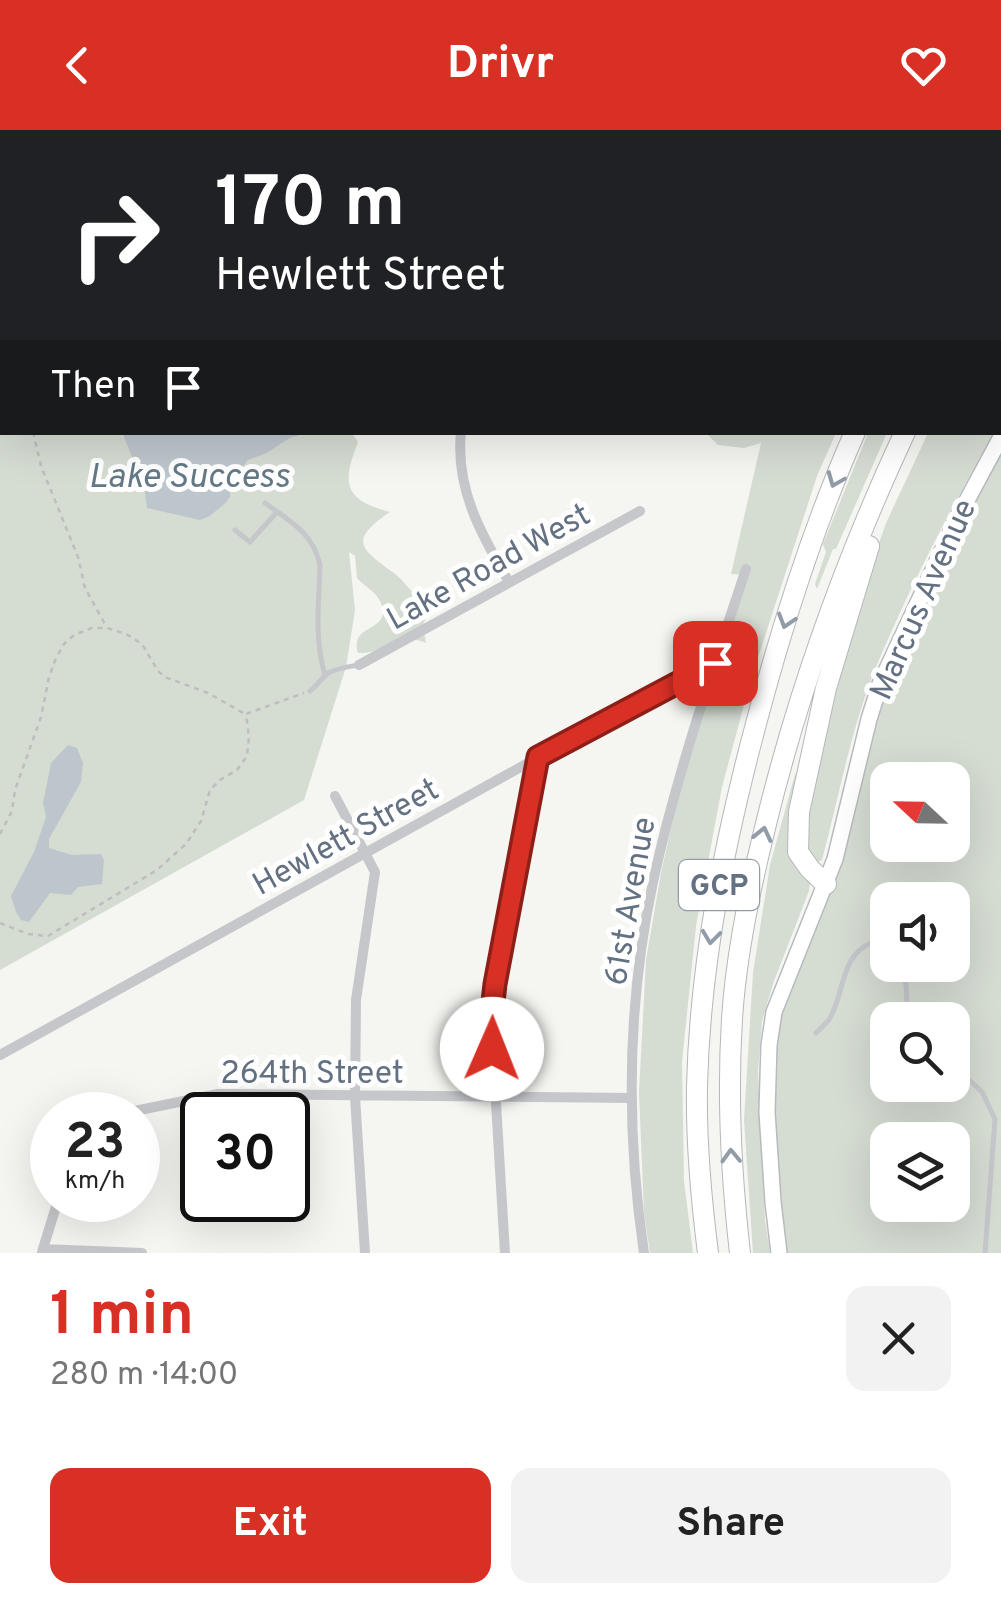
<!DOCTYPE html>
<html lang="en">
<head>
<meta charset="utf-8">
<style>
  :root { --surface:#fff; --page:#f2f2f2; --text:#222; --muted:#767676; --accent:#d93025 }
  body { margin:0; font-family:Overpass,sans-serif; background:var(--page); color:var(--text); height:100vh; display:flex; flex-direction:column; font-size:38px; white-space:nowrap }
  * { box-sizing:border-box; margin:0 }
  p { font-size:32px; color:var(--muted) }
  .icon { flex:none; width:55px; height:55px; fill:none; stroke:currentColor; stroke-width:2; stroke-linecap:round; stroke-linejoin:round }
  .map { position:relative; height:1123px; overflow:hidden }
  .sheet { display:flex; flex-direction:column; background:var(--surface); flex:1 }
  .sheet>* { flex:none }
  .banner { position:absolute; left:0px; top:0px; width:1002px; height:305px; box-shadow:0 10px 40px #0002; background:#202124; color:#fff; overflow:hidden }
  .needle { width:65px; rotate:292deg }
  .fabs { position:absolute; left:870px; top:632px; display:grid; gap:20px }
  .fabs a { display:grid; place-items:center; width:100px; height:100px; border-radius:20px; background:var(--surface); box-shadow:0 10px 40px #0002; font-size:50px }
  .speed { position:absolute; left:30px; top:962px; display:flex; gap:20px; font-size:50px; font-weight:700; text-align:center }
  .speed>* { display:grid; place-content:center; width:130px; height:130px; border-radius:50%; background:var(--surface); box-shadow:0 10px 40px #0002; line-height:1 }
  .speed small { font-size:25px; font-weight:400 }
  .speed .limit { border:5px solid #111; border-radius:15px; background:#fff; color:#111 }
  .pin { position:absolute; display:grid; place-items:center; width:85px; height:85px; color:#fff; margin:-42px; border-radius:20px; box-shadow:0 5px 15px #0006 }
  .me { position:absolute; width:110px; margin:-55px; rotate:1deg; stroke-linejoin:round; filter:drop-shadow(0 0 8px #0008) }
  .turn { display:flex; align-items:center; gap:35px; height:210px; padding:0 50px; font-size:45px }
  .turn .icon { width:130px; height:130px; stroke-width:2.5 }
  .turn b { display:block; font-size:70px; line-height:85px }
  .then { display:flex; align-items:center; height:95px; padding:0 50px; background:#0003; gap:20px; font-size:38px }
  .round { display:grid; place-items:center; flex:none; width:105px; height:105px; border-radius:20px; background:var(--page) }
  .summary { display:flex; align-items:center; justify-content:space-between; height:170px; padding:0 50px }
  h1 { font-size:60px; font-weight:700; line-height:75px; color:var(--accent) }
  .button { display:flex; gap:20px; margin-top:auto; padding:20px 50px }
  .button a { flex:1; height:115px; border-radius:20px; background:var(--accent); color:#fff; font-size:40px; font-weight:700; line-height:115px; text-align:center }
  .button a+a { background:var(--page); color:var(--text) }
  header { display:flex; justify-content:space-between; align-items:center; height:130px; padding:0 50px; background:var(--accent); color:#fff; font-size:45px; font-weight:700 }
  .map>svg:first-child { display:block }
  .green { fill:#d5dcd2; fill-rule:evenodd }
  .water { fill:#bec6cd }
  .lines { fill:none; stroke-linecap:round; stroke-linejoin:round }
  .secondary-casing { stroke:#b7babf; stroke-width:18 }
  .motorway-casing { stroke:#b5b7bb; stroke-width:22 }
  .path { stroke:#bcbec0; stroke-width:2.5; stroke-dasharray:5 5; stroke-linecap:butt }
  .service { stroke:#c5c7cb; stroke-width:5 }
  .minor { stroke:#c5c7cb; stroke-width:10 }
  .secondary { stroke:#fff; stroke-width:15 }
  .motorway { stroke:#fff; stroke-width:20 }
  .oneway { stroke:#929ca8 }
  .route-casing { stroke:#8d1f18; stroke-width:25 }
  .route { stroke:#d93025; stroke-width:18 }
  .labels { text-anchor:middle; stroke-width:10; stroke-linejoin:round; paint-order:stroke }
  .shield { fill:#fff; stroke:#929ca8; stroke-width:2.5 }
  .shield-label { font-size:30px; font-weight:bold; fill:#647182 }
  .street-label { font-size:32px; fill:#647182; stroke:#fff }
  .water-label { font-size:35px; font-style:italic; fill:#647986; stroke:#fff }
</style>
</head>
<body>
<header><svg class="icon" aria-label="back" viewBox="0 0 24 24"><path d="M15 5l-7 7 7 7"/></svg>Drivr<svg class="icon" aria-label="heart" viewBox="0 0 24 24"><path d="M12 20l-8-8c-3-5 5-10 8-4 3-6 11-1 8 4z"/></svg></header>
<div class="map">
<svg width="1001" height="1123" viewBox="0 0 1001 1123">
  <rect width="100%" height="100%" fill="#f5f5f1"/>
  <!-- green -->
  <path class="green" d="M0,0H293L292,2H2V302L124,303V308L144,356L148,378L210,386L226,373L230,367L232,351L248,329L267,323L290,308L309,303H352L358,312C342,353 343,370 390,382C347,411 361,419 395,444C408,454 414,469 431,475L423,495L426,513C397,501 383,525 358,523C348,492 395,503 380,471C375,461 364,456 357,448L355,426L349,422L355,480L346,537L304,670L0,840Z
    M706,303H836L817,346L751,549L722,657L696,796L682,932L684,1051L693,1123H650L644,1083L639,962L646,830L661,743L680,659L746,445L731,444L761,313L744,318L718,315Z
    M868,303H887L836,419H833L817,459L815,454L826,422L823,414Z
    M928,303H994C950,379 910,456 876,537C851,599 839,666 822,730L814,734L802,713L848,502L886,393Z
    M1001,307V1123H779L769,915L826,754L869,589ZM888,650H952V715H888ZM888,770H952V835H888ZM888,890H952V955H888ZM888,1010H952V1075H888Z
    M795,644L800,645L803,746L810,753L809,761L774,851L762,891L758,941L765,1090L770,1123H753L744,990L753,843L770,735Z"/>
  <!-- water -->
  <path class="water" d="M124,303V302L309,303L290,308L267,323L248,330L232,351L230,367L226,373L210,386L200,390L147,378L144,356L124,308Z
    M68,615L77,618L83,633L81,652L49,709V718L72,725L101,724L104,730L102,754L78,757L71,765L50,763L29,792L21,790L16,782L11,766L34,722L46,687L43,673L51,633Z"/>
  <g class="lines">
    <!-- secondary casing -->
    <g class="secondary-casing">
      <path id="secondary" d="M779,1123L773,1072L767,982L769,915L774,882L835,729L869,589L880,554L958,387L1001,307"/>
    </g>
    <!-- motorway casing -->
    <g class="motorway-casing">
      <path id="motorway" d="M1000,18L1001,17
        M1000,120L1001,118
        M826,754L810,739L798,722L799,682L826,558L869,416
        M708,1123C701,1068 696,1011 697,956C700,832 725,710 757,590C783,492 814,395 855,302
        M740,1123C731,1044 727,968 732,889C736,825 749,763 764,702C797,564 845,431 905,302"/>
    </g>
    <!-- path -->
    <path class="path" d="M60,0L61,2
      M109,2V0
      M0,130L2,131
      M0,149L2,138
      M33,302L41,336L78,427L85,458L106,496
      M0,704L12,681L15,660L41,587L49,547L56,528L64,514L74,505L92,498H107L126,504L142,514L158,541L165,547L208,563L245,584
      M0,793L28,804L48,806L157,740L186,714L201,691L210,660L220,650L237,640L247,626L249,607L246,584L304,563"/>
    <!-- service -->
    <path class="service" d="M1000,94L1001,95
      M265,373C291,392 313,403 320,435C319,473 314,509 325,545
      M235,400L250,412L277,382
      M310,561C317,556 321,549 327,544C336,538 348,537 358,535
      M952,786L955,783
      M897,835C899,840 903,845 905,850C910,868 901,872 915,890
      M816,903C817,902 827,892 828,891C845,867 839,826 871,813L888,822
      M952,934L982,962L995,989L985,1123"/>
    <!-- minor -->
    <path class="minor" d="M731,2L733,0
      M461,302C455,359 482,406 509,452
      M359,535L640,381
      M335,666L375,742L356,870L355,967L365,1123
      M0,925L539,627L715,533
      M115,985L218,964L632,968
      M43,1119L142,1123
      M42,1122L58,1070
      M505,1123L491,890L495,854L539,627
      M644,1123C626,1000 627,874 653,752C676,646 712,542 746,439"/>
    <!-- secondary -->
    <use href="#secondary" class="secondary"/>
    <!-- motorway -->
    <use href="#motorway" class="motorway"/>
  </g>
  <!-- one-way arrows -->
  <defs><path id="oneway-chevron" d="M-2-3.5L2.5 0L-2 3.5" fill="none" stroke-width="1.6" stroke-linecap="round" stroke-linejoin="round" transform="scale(2.5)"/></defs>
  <g class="oneway">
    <use href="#oneway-chevron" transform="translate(835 350) rotate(112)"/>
    <use href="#oneway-chevron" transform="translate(786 491) rotate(107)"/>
    <use href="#oneway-chevron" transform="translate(763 704) rotate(-77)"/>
    <use href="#oneway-chevron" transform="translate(711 807) rotate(97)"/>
    <use href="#oneway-chevron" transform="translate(731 1026) rotate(-92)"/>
  </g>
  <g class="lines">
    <!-- route casing -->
    <g class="route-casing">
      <path id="route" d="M492,919L491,890L495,854L538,627L715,533"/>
    </g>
    <!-- route -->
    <use href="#route" class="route"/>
  </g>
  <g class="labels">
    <!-- shield labels -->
    <rect class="shield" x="679" y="730" width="80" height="50" rx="8"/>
    <g class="shield-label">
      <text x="719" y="765">GCP</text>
    </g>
    <!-- street labels -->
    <g class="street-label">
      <text transform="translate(488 436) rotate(-29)" y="11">Lake Road West</text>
      <text transform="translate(922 469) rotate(-66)" y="11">Marcus Avenue</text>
      <text transform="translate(345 706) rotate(-29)" y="11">Hewlett Street</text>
      <text transform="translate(629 771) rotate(-80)" y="11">61st Avenue</text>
      <text x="312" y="953">264th Street</text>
    </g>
    <!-- water labels -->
    <g class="water-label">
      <text x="189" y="357">Lake Success</text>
    </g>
  </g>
</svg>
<div class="fabs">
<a><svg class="needle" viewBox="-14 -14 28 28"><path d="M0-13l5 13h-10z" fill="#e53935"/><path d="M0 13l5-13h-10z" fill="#767676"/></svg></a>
<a><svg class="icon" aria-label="sound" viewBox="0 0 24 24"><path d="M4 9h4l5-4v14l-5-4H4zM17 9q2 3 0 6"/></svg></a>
<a><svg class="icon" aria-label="search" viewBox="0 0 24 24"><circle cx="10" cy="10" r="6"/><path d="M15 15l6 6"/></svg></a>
<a><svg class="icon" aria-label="layers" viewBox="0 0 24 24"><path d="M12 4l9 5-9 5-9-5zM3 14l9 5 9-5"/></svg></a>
</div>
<div class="speed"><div>23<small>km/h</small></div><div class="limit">30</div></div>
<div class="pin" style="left:715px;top:533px;background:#d93025"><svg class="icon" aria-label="arrive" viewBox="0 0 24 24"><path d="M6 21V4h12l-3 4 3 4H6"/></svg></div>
<svg class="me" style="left:492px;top:919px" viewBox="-20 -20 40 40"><circle r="19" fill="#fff"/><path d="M0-13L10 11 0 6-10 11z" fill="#d93025"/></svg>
<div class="banner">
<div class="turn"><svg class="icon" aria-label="right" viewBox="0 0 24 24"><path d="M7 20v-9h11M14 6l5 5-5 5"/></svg><div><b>170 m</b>Hewlett Street</div></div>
<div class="then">Then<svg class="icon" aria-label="arrive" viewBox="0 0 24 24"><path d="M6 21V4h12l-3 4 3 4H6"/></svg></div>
</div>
</div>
<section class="sheet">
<div class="summary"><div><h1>1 min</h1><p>280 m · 14:00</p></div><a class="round"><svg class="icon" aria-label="close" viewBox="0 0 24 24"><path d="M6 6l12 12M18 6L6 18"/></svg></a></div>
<div class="button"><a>Exit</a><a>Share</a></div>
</section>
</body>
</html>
